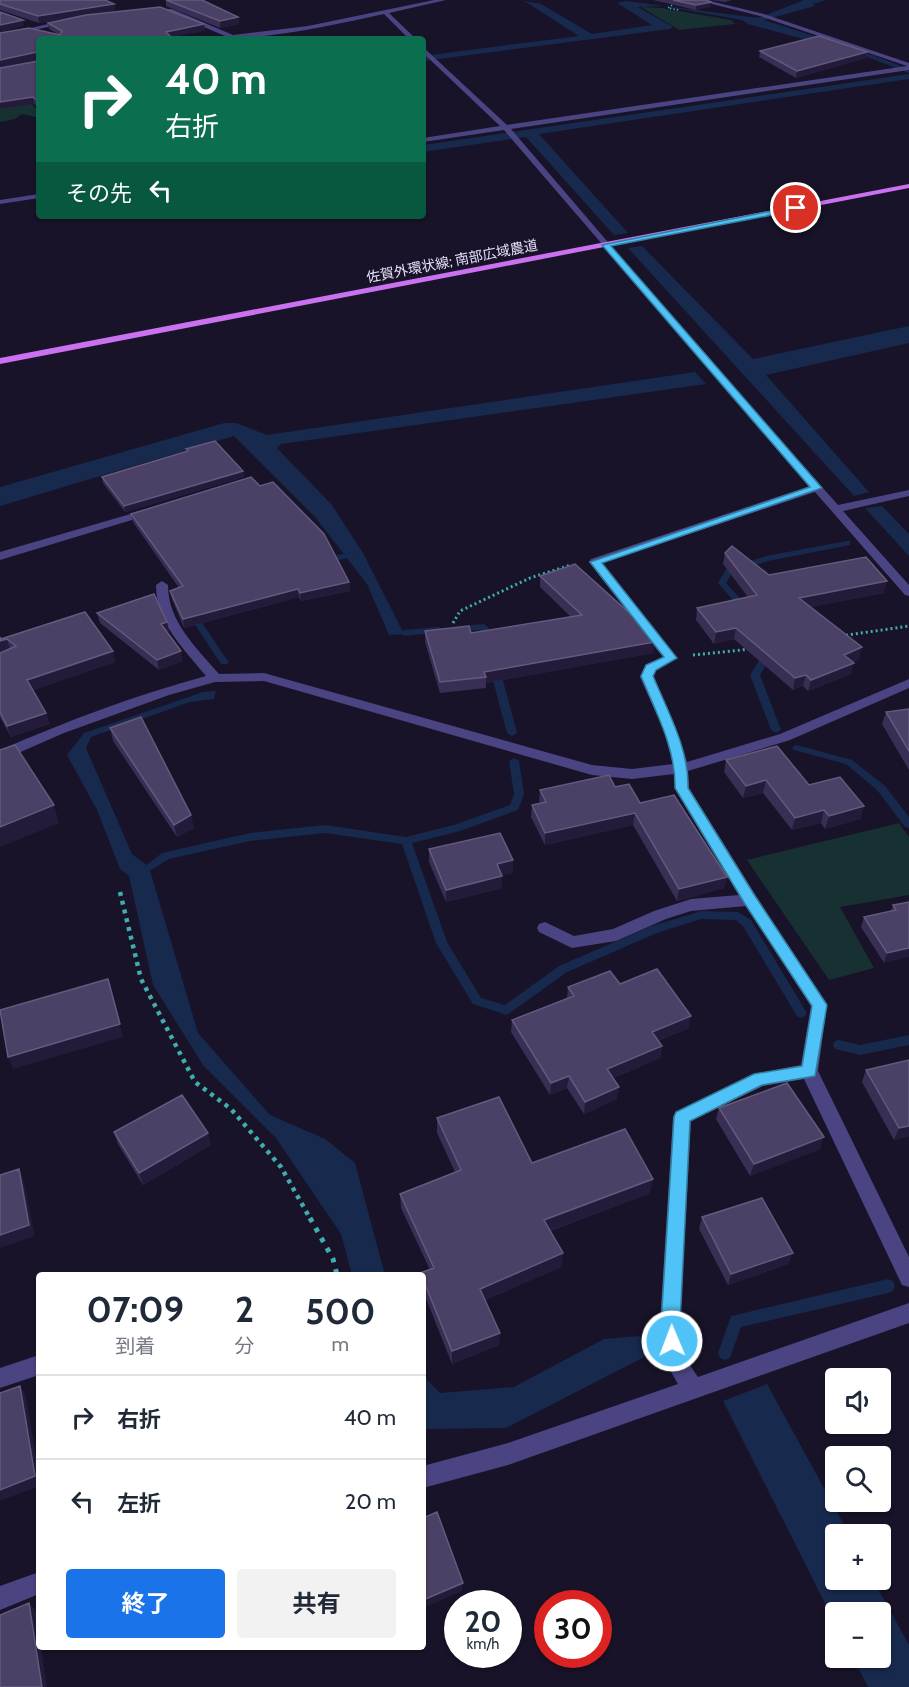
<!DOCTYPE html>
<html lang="ja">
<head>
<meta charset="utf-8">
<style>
  :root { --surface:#fff; --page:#f2f2f3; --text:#1f2937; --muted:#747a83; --line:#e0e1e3; --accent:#1a73e8 }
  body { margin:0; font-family:Cabin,"Noto Sans JP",sans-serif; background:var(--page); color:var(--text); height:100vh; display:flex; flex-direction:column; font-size:22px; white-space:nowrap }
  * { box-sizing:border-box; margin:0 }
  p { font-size:20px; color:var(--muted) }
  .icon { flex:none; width:33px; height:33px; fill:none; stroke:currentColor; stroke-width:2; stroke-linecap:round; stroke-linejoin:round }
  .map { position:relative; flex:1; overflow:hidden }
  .side { position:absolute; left:36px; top:1272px; width:390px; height:378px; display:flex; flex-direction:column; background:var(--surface); border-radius:6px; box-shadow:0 2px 4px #0004 }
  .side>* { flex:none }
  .hud { position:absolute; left:36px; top:36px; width:390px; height:183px; border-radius:6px; box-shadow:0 2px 4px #0004; background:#0b6e4f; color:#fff; overflow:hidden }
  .buttons { position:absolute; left:825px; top:1368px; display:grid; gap:12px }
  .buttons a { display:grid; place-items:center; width:66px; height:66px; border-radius:6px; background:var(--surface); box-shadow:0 2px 4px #0004; font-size:30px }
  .speed { position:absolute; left:444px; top:1590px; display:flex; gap:12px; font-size:30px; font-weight:700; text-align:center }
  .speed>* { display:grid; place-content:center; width:78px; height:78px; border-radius:50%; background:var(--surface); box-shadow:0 2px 4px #0004; line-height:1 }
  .speed small { font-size:15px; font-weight:400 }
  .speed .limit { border:9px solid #d22; background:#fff; color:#111 }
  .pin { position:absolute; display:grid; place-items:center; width:51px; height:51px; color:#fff; margin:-26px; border:3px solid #fff; border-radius:50%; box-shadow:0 2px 6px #0007 }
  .me { position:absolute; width:66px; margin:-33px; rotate:359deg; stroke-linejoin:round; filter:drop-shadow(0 0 4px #0008) }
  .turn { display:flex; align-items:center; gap:21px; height:126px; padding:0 30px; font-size:27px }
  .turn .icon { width:78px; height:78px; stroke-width:2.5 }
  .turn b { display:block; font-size:42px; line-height:51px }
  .then { display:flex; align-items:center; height:57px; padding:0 30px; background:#0003; gap:12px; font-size:22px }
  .eta { display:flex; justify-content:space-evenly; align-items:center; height:102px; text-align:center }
  .eta b { font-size:36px; font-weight:700; line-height:42px }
  .button { display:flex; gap:12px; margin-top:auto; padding:12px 30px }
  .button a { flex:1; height:69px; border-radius:6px; background:var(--accent); color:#fff; font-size:24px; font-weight:700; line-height:69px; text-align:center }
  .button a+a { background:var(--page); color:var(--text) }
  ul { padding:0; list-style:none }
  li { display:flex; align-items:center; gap:18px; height:84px; padding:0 30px; border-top:2px solid var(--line) }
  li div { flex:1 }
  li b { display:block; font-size:22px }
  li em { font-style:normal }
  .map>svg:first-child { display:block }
  .green { fill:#173031 }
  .water { fill:#17294d }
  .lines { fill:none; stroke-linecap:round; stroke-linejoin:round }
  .stream { fill:#17294d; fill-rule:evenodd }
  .path-far3 { stroke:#3eaeaf; stroke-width:1.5; stroke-dasharray:1.5 2; stroke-linecap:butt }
  .path-far2 { stroke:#3eaeaf; stroke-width:3; stroke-dasharray:2 3; stroke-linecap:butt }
  .path-far1 { stroke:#3eaeaf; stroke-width:4.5; stroke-dasharray:4 5; stroke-linecap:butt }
  .path { stroke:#3eaeaf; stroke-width:5; stroke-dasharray:4.5 7; stroke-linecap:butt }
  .minor { fill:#4b4482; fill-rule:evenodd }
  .major { fill:#c971ef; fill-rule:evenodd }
  .wall { fill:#392e54 }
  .shaded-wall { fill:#241b3b }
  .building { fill:#4b4166; stroke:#635a7d; stroke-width:1.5 }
  .route { fill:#4fc3f7; stroke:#337fa1; stroke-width:1.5 }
  .labels { text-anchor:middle; stroke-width:4.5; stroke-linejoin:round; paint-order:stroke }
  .far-street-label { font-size:14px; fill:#e4defb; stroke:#181328 }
</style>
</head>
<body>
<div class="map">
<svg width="909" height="1687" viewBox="0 0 909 1687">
  <rect width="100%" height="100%" fill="#181328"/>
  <!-- green -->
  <path class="green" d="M641,7L662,8L731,20L735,24L679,30Z
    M6,98L32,104L39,112V118L22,114L15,119L0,122V99Z
    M899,823L909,837V895L840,907L874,968L829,980L747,860Z"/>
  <!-- water -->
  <path class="water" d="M519,0L541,4L592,34L652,25L617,3L626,1L758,18L804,0H826L813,4L815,6L764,20L864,52L909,69V73L865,56L748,24L742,20L663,6L638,7L673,27L670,29L423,61V56L579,36L526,2Z
    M909,74V79L539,134L628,233L614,235L526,137L423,152V145Z
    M642,246L753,359L909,326V343L766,375L869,492L854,496L628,248Z
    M695,372L706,384L281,444L277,448L332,505L363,553L404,634L389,635L367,584L316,518L234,436L0,506V487L224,423H236L267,435Z
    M882,506L909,534V556L865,508Z
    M216,691L214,699L190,702L91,737L86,748L132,854L149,867L198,1033L270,1115L325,1139L355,1163L385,1275H352L341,1234L276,1138L203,1065L153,985L129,876L120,869L97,810L67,755L84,733L203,692Z
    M640,1336L654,1352L506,1428L423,1429V1376L440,1393L514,1387L604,1339Z
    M767,1384L849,1534H836V1580H873L909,1645V1687H868L853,1658H880V1612H836L835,1623L723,1401Z"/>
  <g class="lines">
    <!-- stream -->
    <path class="stream" d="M847,541H850V545L768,561L732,573L726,583L749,608V612H743L718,583L726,569L766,556Z
      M354,552H357V556L325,563L321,560L322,558Z
      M192,611L195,612L227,660L229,662L227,664H221L188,614Z
      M484,624L488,627L493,645L492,647H486L480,630L458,632L454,629L458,626Z
      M439,627L443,630L442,632L404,636L400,633L404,630Z
      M768,650L773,653L760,675L781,730L776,733L771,730L750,675L765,651Z
      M495,666L500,669L517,733L512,736L507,733L490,669Z
      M797,745L852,760L885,786L909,817V828L905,827L877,790L846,764L794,750L792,748L794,746Z
      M514,758L519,761L524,794L518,810L460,831L412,843L447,942L481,998L505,1005L559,966L649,927L701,911L738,912L751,920L805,1010L807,1013L805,1016L801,1018L797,1016L743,926L736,920L701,919L657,933L567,972L507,1015L473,1004L436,943L402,844L325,833L250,841L169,859L149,871L144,867L162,853L250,833L325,825L406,837L454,825L510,805L514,794L509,761Z
      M909,1035V1045L860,1055L835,1049L833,1045L835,1041L839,1040L860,1045Z
      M888,1279L893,1281L895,1286L893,1291L888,1293L741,1327L730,1358L725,1360L720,1358L718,1353L731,1316Z"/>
    <!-- path-far3 -->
    <path class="path-far3" d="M675,3L668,8L680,10"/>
    <!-- path-far2 -->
    <path class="path-far2" d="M453,623L460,611L530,578L571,565
      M841,636L909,626
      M693,655L751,649"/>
    <!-- path-far1 -->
    <path class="path-far1" d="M120,892L141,979L195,1082L231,1109L281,1167L311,1220"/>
    <!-- path -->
    <path class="path" d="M310,1218L333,1259L337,1275"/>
    <!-- minor -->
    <path class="minor" d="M434,0H446L389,13L416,39H409L384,14C328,26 271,39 214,39L225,36L169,12L143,10L172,9L233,35L308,26Z
      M696,0H706L764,14L909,63V70L511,129L714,366L838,505L909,490V496L843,511L909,585V596L905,595L815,492L602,563L677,658L656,670L654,677L677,731L687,762L780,734L909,679V688L790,740L688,771L689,788L756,896L827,1005L818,1071L909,1257V1287L902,1285L804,1079L763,1086L691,1121L680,1324L683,1355L698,1377L909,1303V1323L508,1465L423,1488V1466L508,1443L678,1384L663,1358L660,1324L673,1117L676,1112L754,1074L801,1065L811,1006L746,906L691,911L666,919L616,941L572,948L539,932L537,928L539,924L545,922L574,936L613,929L654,911L691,899L739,895L675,788L674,774L632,779L592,775L264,681L215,682L169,695L64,733L0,761V750C67,721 136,695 206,676C184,649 156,623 156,585L162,581L168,585C168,622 196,647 219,674L264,673L592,765L632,769L673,764L664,731L640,677L646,665L663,657L589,562L591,559L810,486L504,130L423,142V138L500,126L423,53V47L507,125L907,66L760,16Z
      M69,19L71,22L34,30L31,28Z
      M39,194V198L0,204V200Z
      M151,508L157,511L155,513L0,560V552Z
      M39,1355V1375L0,1388V1368Z
      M39,1572V1594L0,1610V1586Z"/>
    <!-- major -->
    <path class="major" d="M909,184V188L0,364V358Z"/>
  </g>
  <!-- wall -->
  <path class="wall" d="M0,0L114,4L115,10L39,23L0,10Z
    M166,0L238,17L239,24L220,28L166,6Z
    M653,0H705L711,6L696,10Z
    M711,0H732L725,2Z
    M48,23L204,24L205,31L39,39V108L34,104L0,109L39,59L0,67V33L58,34L49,29Z
    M760,51L867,52L866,58L796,78L759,57Z
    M186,449L243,471L244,477L125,512L103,483L102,477L186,452Z
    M131,514L349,582L350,591L301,601L299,597L184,628L172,599L170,591L179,588L133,522Z
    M725,553L769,575L884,593L810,607L859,659L853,662L851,674L808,691L803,686L793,690L734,639L714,644L696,620L697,608L748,597L723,564Z
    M540,576L653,653L486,683V688L440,693L425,642V631L471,633L571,617L540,587Z
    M85,612L115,662L33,690L46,713L49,724L11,737L0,717V653L1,639Z
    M97,613L167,622L169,632H167L183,661L159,670L100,623Z
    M909,709V770L882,724L886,712Z
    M110,728L194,828L177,837L113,741Z
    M726,760L809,785L864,806L860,819L825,829L821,823L792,830L763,793L743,798L724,772Z
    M615,787L640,803L727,877L724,888L677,901L633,825L545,845L531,817L532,805L540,803L539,801L540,790Z
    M429,849L513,873L502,875V888L446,902L429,862Z
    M909,902L884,963L861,927L864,917L891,911L893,905Z
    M620,984L689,1028L658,1041L662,1046L660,1058L613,1078L617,1099L584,1114L567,1088L550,1095L511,1032L512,1020L567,998L568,987Z
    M909,1060V1136L894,1140L862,1082L866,1070Z
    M719,1108L820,1149L750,1176L716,1119Z
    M437,1118L532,1163L650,1193L550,1231L563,1253L561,1267L485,1300L499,1345L452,1364L423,1291V1275H421L420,1273L430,1270L401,1208L400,1194L455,1172L437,1133Z
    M114,1132L211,1145L143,1185L118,1144Z
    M702,1217L788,1264L728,1285L699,1229Z"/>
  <!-- shaded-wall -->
  <path class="shaded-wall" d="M712,2L711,6L696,10V5Z
    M114,4L115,10L39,23L38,16Z
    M238,17L239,24L220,28V21Z
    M23,20L24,26L0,32V25Z
    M204,24L205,31L167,38L166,32Z
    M37,52L39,59L0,67V60Z
    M867,52L866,58L796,78L797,71Z
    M33,97L34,104L0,109V102Z
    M243,471L244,477L125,512L124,506Z
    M887,581L884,593L796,610L799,598Z
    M349,582L350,591L301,601L300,593Z
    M298,589L299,597L184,628L183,619Z
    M167,622L169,632L162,634L161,624Z
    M736,628L734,639L714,644L716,632Z
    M7,639L10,650L0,653V641Z
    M655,642L653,653L486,683V677L484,672Z
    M862,647L859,659L841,666L844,655Z
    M113,651L115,662L30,691L27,680Z
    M181,651L183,661L159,670L157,660Z
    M854,663L851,674L808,691L811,680Z
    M806,675L803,686L793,690L795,678Z
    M46,713L49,724L11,737L7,726Z
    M766,780L763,793L743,798L746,786Z
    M54,805L59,823L0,847V827Z
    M864,806L860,819L825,829L829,816Z
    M824,810L821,823L792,830L795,818Z
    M635,813L633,825L545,845V833Z
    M191,815L194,828L177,837L174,825Z
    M513,860V873L496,877L497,864Z
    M502,876V888L446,902V890Z
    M727,877L724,888L677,901L679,889Z
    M909,948V957L884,963L887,953Z
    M112,992L123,1037L13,1069L8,1057Z
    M691,1016L689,1028L650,1044L652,1032Z
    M662,1046L660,1058L605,1081L607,1069Z
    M569,1076L567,1088L550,1095L551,1083Z
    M619,1087L617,1099L584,1114L585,1102Z
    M909,1126V1136L894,1140L899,1128Z
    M208,1133L211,1145L143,1185L139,1173Z
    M824,1137L820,1149L750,1176L754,1164Z
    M19,1169L24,1181L35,1236L0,1248V1235Z
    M653,1179L650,1193L543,1233L544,1220Z
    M563,1253L561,1267L480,1302V1289Z
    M793,1253L788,1264L728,1285L731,1274Z
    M500,1333L499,1345L452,1364V1351Z
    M20,1386L26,1396L39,1475V1486L0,1501V1490Z
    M463,1583L462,1591L423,1608V1600Z
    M29,1603L36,1611L39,1633V1647H41L47,1687H42Z"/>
  <!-- building -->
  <path class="building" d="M0,0H105L114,4L38,16L0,4Z
    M166,0H202L238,17L220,21Z
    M673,0H705L712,2L696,5Z
    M160,7L204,24L166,32L173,39H39V54L37,52L0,60V33L29,28L60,35L62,31L48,23L86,15Z
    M0,12L23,20L0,25Z
    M819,36L867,52L797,71L760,51Z
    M39,58V102L33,97L0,102V68L38,61Z
    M215,441L243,471L124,506L102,477L188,451L186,449Z
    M251,477L260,486L273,482L324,534L349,582L300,593L298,589L183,619L170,591L183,586L131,514Z
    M732,546L769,575L866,557L887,581L799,598L862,647L844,655L854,663L811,680L806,675L795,678L736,628L716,632L697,608L757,595L725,553Z
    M575,564L635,618L639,617L655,642L484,672L486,677L440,682L425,631L469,626L471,633L582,615L540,576Z
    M154,594L167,622L161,624L181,651L157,660L97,613Z
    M85,612L113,651L27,680L46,713L7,726L0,712V653L16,646L7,639L0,641V637L1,639Z
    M909,709V751L886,712Z
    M141,717L191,815L174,825L110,728Z
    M15,745L54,805L0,827V750Z
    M777,746L809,785L840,777L864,806L829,816L824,810L795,818L766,780L746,786L726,760Z
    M609,775L615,787L629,784L640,803L674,795L727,877L679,889L635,813L545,833L532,805L546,802L540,790Z
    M500,833L513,860L497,864L502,876L446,890L429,849Z
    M909,902V948L887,953L864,917L896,910L893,905Z
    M657,969L691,1016L652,1032L662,1046L607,1069L619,1087L585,1102L569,1076L551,1083L512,1020L574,996L568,987L610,971L620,984Z
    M108,979L120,1024L8,1057L0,1010Z
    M909,1060V1126L899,1128L866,1070Z
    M787,1083L824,1137L754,1164L719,1108Z
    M182,1095L208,1133L139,1173L114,1132Z
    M499,1097L532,1163L625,1129L653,1179L544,1220L563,1253L480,1289L500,1333L452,1351L423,1279V1275H421L420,1273L434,1268L400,1194L461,1170L437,1118Z
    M19,1169L29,1225L0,1235V1175Z
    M762,1198L793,1253L731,1274L702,1217Z
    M20,1386L35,1476L0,1490V1393Z
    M437,1512L463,1583L423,1600V1518Z
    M29,1603L42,1687H0V1615Z"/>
  <!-- route -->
  <path class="route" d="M796,206L798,210L611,246L822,488L602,563L677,658L656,670L653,676C668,712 689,749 688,788L755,896L827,1005L815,1076L762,1085L690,1121L680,1324L681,1341L678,1347L672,1350L665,1347L661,1324L674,1117L676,1112L754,1074L802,1066L812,1006L745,904L675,788C676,749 656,712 641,676L646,665L664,657L590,562L810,487L602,245Z"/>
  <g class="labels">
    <!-- far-street labels -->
    <g class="far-street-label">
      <text transform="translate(452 261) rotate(-11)" y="5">佐賀外環状線; 南部広域農道</text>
    </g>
  </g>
</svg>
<div class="buttons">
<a><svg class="icon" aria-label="sound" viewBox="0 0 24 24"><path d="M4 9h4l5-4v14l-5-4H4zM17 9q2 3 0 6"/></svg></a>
<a><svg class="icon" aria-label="search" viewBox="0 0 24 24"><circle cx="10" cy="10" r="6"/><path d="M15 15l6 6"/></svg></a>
<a>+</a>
<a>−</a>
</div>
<div class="speed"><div>20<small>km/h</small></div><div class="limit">30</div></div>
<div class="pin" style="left:796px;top:208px;background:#d93025"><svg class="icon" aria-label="arrive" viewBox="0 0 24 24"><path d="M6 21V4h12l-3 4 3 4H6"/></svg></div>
<svg class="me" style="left:672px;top:1341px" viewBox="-20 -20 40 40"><circle r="17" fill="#4fc3f7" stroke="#fff" stroke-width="3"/><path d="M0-11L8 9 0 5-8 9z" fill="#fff"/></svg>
<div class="hud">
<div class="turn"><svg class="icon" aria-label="right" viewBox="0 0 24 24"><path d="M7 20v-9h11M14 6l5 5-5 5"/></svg><div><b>40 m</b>右折</div></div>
<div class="then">その先<svg class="icon" aria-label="left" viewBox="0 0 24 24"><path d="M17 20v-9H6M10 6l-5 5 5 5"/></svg></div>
</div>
<section class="side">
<div class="eta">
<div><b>07:09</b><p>到着</p></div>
<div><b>2</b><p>分</p></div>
<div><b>500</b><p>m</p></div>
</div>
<ul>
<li><svg class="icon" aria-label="right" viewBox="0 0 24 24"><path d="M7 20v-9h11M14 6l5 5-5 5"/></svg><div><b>右折</b></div><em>40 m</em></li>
<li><svg class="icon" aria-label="left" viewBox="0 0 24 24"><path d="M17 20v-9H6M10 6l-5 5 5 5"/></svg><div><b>左折</b></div><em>20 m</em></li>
</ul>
<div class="button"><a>終了</a><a>共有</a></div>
</section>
</div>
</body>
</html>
